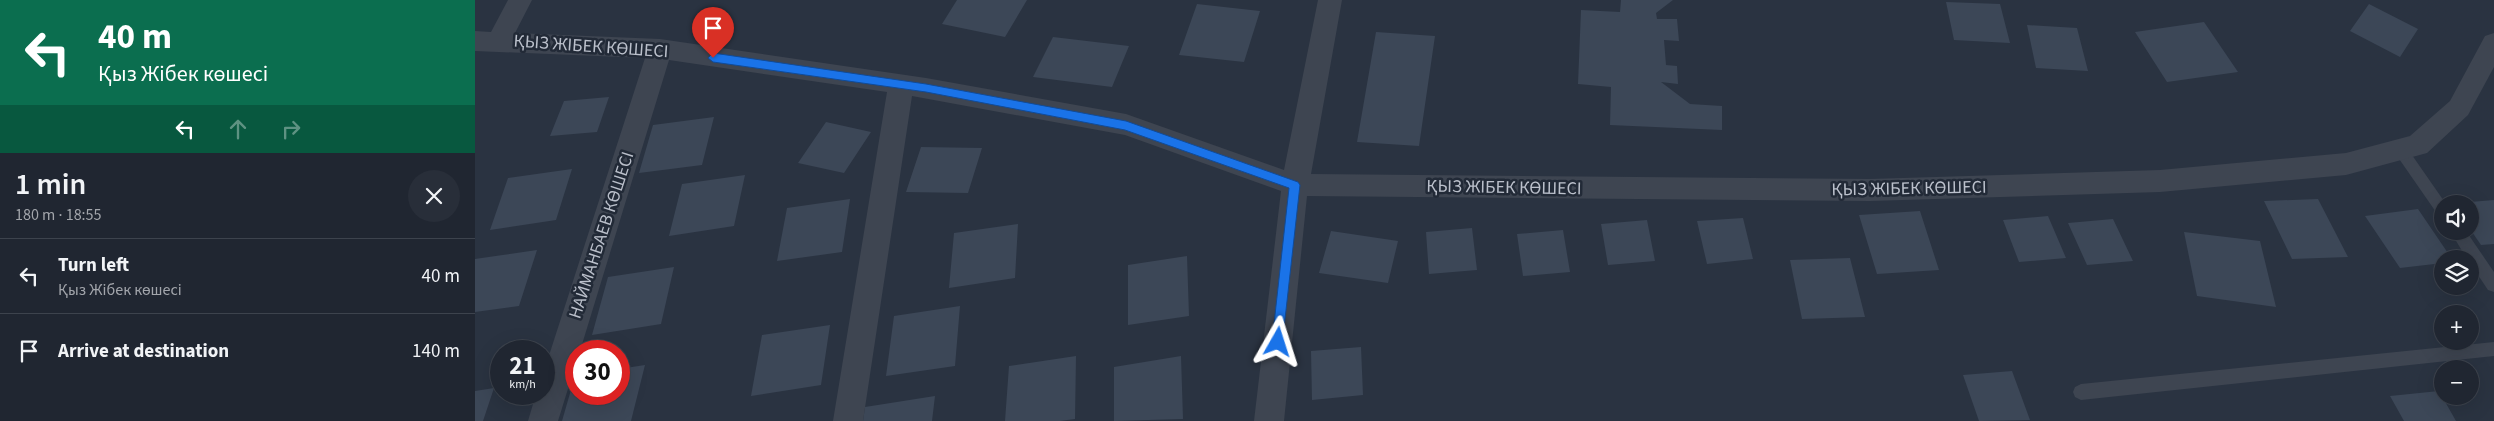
<!DOCTYPE html>
<html lang="en">
<head>
<meta charset="utf-8">
<style>
  :root { --surface:#202631; --page:#282e39; --text:#f1f3f6; --muted:#a2a5ab; --line:#3d434d }
  body { margin:0; font-family:"Source Sans 3",sans-serif; background:var(--page); color:var(--text); height:100vh; display:flex; flex-direction:column; font-size:19px; white-space:nowrap }
  * { box-sizing:border-box; margin:0 }
  p { font-size:16px; color:var(--muted) }
  .icon { flex:none; width:28px; height:28px; fill:none; stroke:currentColor; stroke-width:2; stroke-linecap:round; stroke-linejoin:round }
  .map { position:relative; flex:1; overflow:hidden }
  .sheet { display:flex; flex-direction:column; background:var(--surface); width:475px }
  .sheet>* { flex:none }
  .guide { background:#0b6e4f; color:#fff; overflow:hidden }
  .buttons { position:absolute; left:1959px; top:195px; display:grid; gap:10px }
  .buttons a { display:grid; place-items:center; width:45px; height:45px; border-radius:50%; background:var(--surface); box-shadow:0 5px 20px #0002,0 0 0 1px var(--line); font-size:25px }
  .speed { position:absolute; left:15px; top:340px; display:flex; gap:10px; font-size:25px; font-weight:700; text-align:center }
  .speed>* { display:grid; place-content:center; width:65px; height:65px; border-radius:50%; background:var(--surface); box-shadow:0 5px 20px #0002,0 0 0 1px var(--line); line-height:1 }
  .speed small { font-size:12px; font-weight:400 }
  .speed .limit { border:8px solid #d22; background:#fff; color:#111 }
  .pin { position:absolute; display:grid; place-items:center; width:42px; height:42px; color:#fff; margin:-51px -21px; border-radius:50% 50% 50% 0; rotate:-45deg; box-shadow:0 0 5px #0007 }
  .pin .icon { rotate:45deg }
  .me { position:absolute; width:55px; margin:-28px; rotate:6deg; stroke-linejoin:round; filter:drop-shadow(0 0 4px #0008) }
  .turn { display:flex; align-items:center; gap:18px; height:105px; padding:0 15px; font-size:22px }
  .turn .icon { width:65px; height:65px; stroke-width:2.5 }
  .turn b { display:block; font-size:35px; line-height:42px }
  .lanes { display:flex; align-items:center; height:48px; padding:0 15px; background:#0003; justify-content:center; gap:25px; direction:ltr }
  .lanes .off { opacity:.35 }
  .round { display:grid; place-items:center; flex:none; width:52px; height:52px; border-radius:26px; background:var(--page) }
  .head { display:flex; align-items:center; justify-content:space-between; height:85px; padding:0 15px }
  h1 { font-size:30px; font-weight:600; line-height:38px }
  ul { padding:0; list-style:none }
  li { display:flex; align-items:center; gap:15px; height:75px; padding:0 15px; border-top:1px solid var(--line) }
  li div { flex:1 }
  li b { display:block; font-size:19px }
  li em { font-style:normal }
  main { display:flex; flex:1; min-height:0 }
  .map>svg:first-child { display:block }
  .building { fill:#3c4757 }
  .lines { fill:none; stroke-linecap:round; stroke-linejoin:round }
  .lane { fill:#3e4551; fill-rule:evenodd }
  .street { fill:#3e4551; fill-rule:evenodd }
  .route { fill:#1a73e8; stroke:#114b97 }
  .labels { text-anchor:middle; stroke-width:5; stroke-linejoin:round; paint-order:stroke }
  .street-label { font-size:18px; fill:#bbc0cb; stroke:#222a37 }
</style>
</head>
<body>
<main>
<section class="sheet">
<div class="guide">
<div class="turn"><svg class="icon" aria-label="left" viewBox="0 0 24 24"><path d="M17 20v-9H6M10 6l-5 5 5 5"/></svg><div><b>40 m</b>Қыз Жібек көшесі</div></div>
<div class="lanes"><svg class="icon" aria-label="left" viewBox="0 0 24 24"><path d="M17 20v-9H6M10 6l-5 5 5 5"/></svg><svg class="icon off" aria-label="ahead" viewBox="0 0 24 24"><path d="M12 20V5M6 11l6-6 6 6"/></svg><svg class="icon off" aria-label="right" viewBox="0 0 24 24"><path d="M7 20v-9h11M14 6l5 5-5 5"/></svg></div>
</div>
<div class="head"><div><h1>1 min</h1><p>180 m · 18:55</p></div><a class="round"><svg class="icon" aria-label="close" viewBox="0 0 24 24"><path d="M6 6l12 12M18 6L6 18"/></svg></a></div>
<ul>
<li><svg class="icon" aria-label="left" viewBox="0 0 24 24"><path d="M17 20v-9H6M10 6l-5 5 5 5"/></svg><div><b>Turn left</b><p>Қыз Жібек көшесі</p></div><em>40 m</em></li>
<li><svg class="icon" aria-label="arrive" viewBox="0 0 24 24"><path d="M6 21V4h12l-3 4 3 4H6"/></svg><div><b>Arrive at destination</b></div><em>140 m</em></li>
</ul>
</section>
<div class="map">
<svg width="2019" height="421" viewBox="0 0 2019 421">
  <rect width="100%" height="100%" fill="#2a3341"/>
  <!-- building -->
  <path class="building" d="M482,0H552L530,37L467,24Z
    M1146,0H1198L1181,13L1182,19H1202L1204,41L1189,40L1191,65L1202,66L1203,84L1186,82L1215,104L1247,106V130L1135,125L1136,87L1103,84L1106,10L1145,12Z
    M1471,2L1525,4L1535,43L1479,40Z
    M722,4L785,11L769,62L704,55Z
    M1894,4L1943,29L1925,57L1875,31Z
    M1729,22L1763,72L1692,82L1660,32Z
    M1552,25L1602,28L1613,71L1561,68Z
    M901,32L960,36L944,146L882,142Z
    M578,37L654,46L637,87L558,77Z
    M134,97L122,132L75,136L89,101Z
    M239,117L227,165L164,173L178,125Z
    M351,122L396,132L369,173L323,163Z
    M446,147L507,148L493,193L431,192Z
    M97,169L81,220L15,230L33,178Z
    M270,175L259,226L194,236L207,184Z
    M375,199L367,252L302,261L312,208Z
    M1843,199L1873,257L1817,259L1789,201Z
    M2019,200V244L2006,245L1995,229V202Z
    M1943,209L1977,259H1968V263L1925,268L1890,216Z
    M1445,211L1464,270L1402,274L1384,215Z
    M1573,216L1591,258L1544,262L1528,220Z
    M1268,218L1278,259L1232,264L1222,221Z
    M1638,219L1658,261L1612,265L1593,223Z
    M1172,220L1180,261L1133,265L1126,224Z
    M543,224L540,278L474,288L479,233Z
    M997,228L1002,270L954,274L951,232Z
    M1088,230L1095,272L1048,276L1042,234Z
    M856,231L923,241L913,283L844,273Z
    M1709,232L1785,241L1801,307L1722,296Z
    M62,250L44,306L0,312V259Z
    M712,256L714,316L653,325V265Z
    M1375,258L1390,317L1327,319L1315,260Z
    M199,267L186,324L117,335L133,277Z
    M485,306L480,366L411,376L419,316Z
    M355,325L346,385L276,396L287,335Z
    M886,347L888,395L837,400L836,351Z
    M601,356L600,419L585,421H530L534,366Z
    M706,356L708,419L639,421V367Z
    M170,365L156,421H87L100,376L101,394H144V369Z
    M1537,371L1555,420L1504,421L1488,375Z
    M19,388L8,421H0V391Z
    M1964,391L1981,421H1929L1915,396Z
    M460,396L457,421H388L390,407Z"/>
  <g class="lines">
    <!-- lane -->
    <path class="lane" d="M1925,143L1930,145L1971,204H1968V217L1963,215L1920,153L1918,149L1920,145Z
      M1975,231H1991L2019,272V292L2013,290L1995,263V259H1992Z
      M2019,342V356L1606,400L1600,397L1598,392L1600,387L1606,384Z"/>
    <!-- street -->
    <path class="street" d="M33,0H57L40,33L185,39L451,78L651,114L809,170L843,0H867L836,174L1395,179L1685,170L1871,153L1935,136L1975,101L2010,36L2019,33V67L1993,115L1952,153L1871,175L1685,192L1395,201L832,196L809,421H779L806,191L650,135L437,96L388,421H358L412,92L194,60L105,351H101V363L83,421H53L61,394H69V371L170,58L0,51V31L16,32Z"/>
  </g>
  <!-- route -->
  <path class="route" d="M238,53L451,84L651,121L823,182L825,185L807,346H798L797,342L814,188L650,130L451,92L238,62L233,58Z"/>
  <g class="labels">
    <!-- street labels -->
    <g class="street-label">
      <text transform="translate(116 46) rotate(4)" y="6">ҚЫЗ ЖІБЕК КӨШЕСІ</text>
      <text transform="translate(1029 187) rotate(1)" y="6">ҚЫЗ ЖІБЕК КӨШЕСІ</text>
      <text transform="translate(1434 188) rotate(-1)" y="6">ҚЫЗ ЖІБЕК КӨШЕСІ</text>
      <text transform="translate(126 235) rotate(-72)" y="6">НАЙМАНБАЕВ КӨШЕСІ</text>
    </g>
  </g>
</svg>
<div class="buttons">
<a><svg class="icon" aria-label="sound" viewBox="0 0 24 24"><path d="M4 9h4l5-4v14l-5-4H4zM17 9q2 3 0 6"/></svg></a>
<a><svg class="icon" aria-label="layers" viewBox="0 0 24 24"><path d="M12 4l9 5-9 5-9-5zM3 14l9 5 9-5"/></svg></a>
<a>+</a>
<a>−</a>
</div>
<div class="speed"><div>21<small>km/h</small></div><div class="limit">30</div></div>
<div class="pin" style="left:238px;top:58px;background:#d93025"><svg class="icon" aria-label="arrive" viewBox="0 0 24 24"><path d="M6 21V4h12l-3 4 3 4H6"/></svg></div>
<svg class="me" style="left:803px;top:342px" viewBox="-20 -20 40 40"><path d="M0-17L14 15 0 8-14 15z" fill="#1a73e8" stroke="#fff" stroke-width="4"/></svg>
</div>
</main>
</body>
</html>
